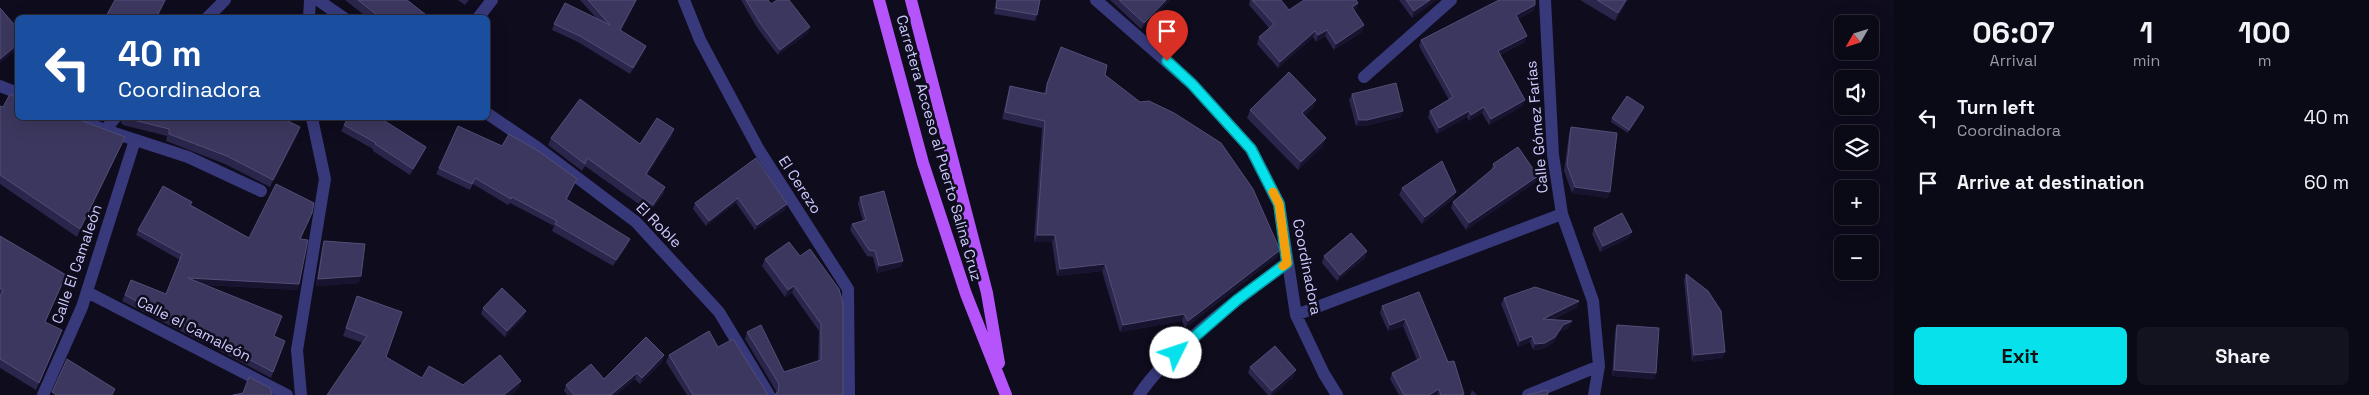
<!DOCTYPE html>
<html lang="en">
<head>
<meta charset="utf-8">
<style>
  :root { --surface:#0a0916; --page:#13121f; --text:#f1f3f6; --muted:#999aa1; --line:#2a2a35; --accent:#07e1ec }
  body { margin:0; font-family:"Space Grotesk",sans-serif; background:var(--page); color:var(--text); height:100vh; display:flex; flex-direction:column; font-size:19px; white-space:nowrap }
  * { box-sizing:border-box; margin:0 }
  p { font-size:16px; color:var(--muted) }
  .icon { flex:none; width:28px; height:28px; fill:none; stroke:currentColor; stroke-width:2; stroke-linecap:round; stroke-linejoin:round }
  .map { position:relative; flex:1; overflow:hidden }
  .side { display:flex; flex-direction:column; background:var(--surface); width:475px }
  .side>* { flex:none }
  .guide { position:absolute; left:15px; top:15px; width:475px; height:105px; border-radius:8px; box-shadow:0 5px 20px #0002,0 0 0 1px var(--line); background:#1a4fa0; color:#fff; overflow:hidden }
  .needle { width:32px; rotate:231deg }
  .controls { position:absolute; left:1834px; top:15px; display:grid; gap:10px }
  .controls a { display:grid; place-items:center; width:45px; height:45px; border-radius:8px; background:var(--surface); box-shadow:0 5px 20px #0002,0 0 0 1px var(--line); font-size:25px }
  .pin { position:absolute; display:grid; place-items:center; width:42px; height:42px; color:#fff; margin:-51px -21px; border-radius:50% 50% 50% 0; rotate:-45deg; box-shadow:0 0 5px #0007 }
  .pin .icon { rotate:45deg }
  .me { position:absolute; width:55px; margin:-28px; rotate:49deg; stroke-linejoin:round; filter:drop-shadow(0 0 4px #0008) }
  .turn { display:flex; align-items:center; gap:18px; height:105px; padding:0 20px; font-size:22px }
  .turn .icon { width:65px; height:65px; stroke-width:2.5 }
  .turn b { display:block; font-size:35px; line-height:42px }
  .eta { display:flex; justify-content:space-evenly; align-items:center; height:85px; text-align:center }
  .eta b { font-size:30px; font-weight:600; line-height:35px }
  .primary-button { display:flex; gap:10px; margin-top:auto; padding:10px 20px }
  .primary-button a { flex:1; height:58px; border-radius:8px; background:var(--accent); color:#111; font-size:20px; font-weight:600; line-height:58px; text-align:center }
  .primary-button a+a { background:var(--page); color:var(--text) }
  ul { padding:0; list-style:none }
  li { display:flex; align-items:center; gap:15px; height:65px; padding:0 20px }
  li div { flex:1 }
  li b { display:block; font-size:19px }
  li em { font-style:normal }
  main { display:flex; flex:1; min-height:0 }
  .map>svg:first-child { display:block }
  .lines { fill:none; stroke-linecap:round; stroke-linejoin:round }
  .street { stroke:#38397b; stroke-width:12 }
  .primary { stroke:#b454fa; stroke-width:12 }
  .wall { fill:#2a254a }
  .shaded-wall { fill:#181430 }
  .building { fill:#3c375e; stroke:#524e77 }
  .route-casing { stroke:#059299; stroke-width:12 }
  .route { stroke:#07e1ec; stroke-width:9 }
  .slow { stroke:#f59e0b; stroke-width:9 }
  .labels { text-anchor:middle; stroke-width:5; stroke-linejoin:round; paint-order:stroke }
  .street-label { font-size:15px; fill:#cdcafd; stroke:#0e0c1d }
</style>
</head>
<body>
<main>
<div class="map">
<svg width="1894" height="395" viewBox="0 0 1894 395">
  <rect width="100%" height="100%" fill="#0e0c1d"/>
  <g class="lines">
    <!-- street -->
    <path class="street" d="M318,0L344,18
      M684,0L700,40L759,150L848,289L849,395
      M1096,0L1192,84L1251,149L1279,204L1296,315L1324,374L1337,395
      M1545,0L1553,155L1562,214L1593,301L1599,366L1594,395
      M207,18L225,0
      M309,18L310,0
      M478,18L492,0
      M1364,77L1451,0
      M0,86L18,93
      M488,114L538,148L636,222L719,312L769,395
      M75,118L105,130L188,157L261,191
      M105,130L115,118
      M87,292L287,395
      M1296,315L1562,214
      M43,395L82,307L135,140
      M301,395L297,350L325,179L312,118
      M1139,395C1171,347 1240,298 1287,263
      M1528,395L1599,366"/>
    <!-- primary -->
    <path class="primary" d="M879,0L923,163L966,294L1006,395
      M911,0L987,293L999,363"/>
  </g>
  <!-- wall -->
  <path class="wall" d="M345,0H407L430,18H368Z
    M458,0H469L465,5Z
    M580,0H637L621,31L646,46L644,52L630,74L578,42L552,30L554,24L597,19Z
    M741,0H768L771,4L808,33L778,55L758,29Z
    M996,0H1040L1037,15L1035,21L994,14Z
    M1110,0H1170L1141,29Z
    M1250,0H1281L1289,10L1358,3L1356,9L1354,10L1362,32L1334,50L1325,36L1316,42L1313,37L1278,68L1257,44L1259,37L1269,28L1249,5Z
    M1399,0H1436L1412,18Z
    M1580,0H1628L1615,21Z
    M1535,5L1533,11L1518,19L1525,42L1500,55L1523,106L1489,125L1482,113L1469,121L1467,117L1437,134L1428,117L1430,111L1449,100L1419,46L1421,40Z
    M1105,75L1280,250L1277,257L1185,328L1182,321L1120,332L1102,271L1057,276L1052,242H1034L1042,128L1002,119L1008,93L1010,86L1044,93L1047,84Z
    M1352,94L1401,117L1365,126H1356L1349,100Z
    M1316,100L1313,108L1305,116L1323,146L1298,170L1247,118L1250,110Z
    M0,106L18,118L125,137L122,144L77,237L0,184Z
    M1644,107L1643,111L1628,133L1611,122L1612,118Z
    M122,118H282L300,127L298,134L270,187L225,164L166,141L167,136L123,125L121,123Z
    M344,125L426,147L424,153L410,175L373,151V149L341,131Z
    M1571,127L1608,198L1572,193L1564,171L1569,134Z
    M672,136L647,175L665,187L663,195L650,212L585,166L582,171L548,145L551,138L640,144Z
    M502,146L577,179L567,200L627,246L613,266L552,231L554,226L510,203L508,205L473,184L470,190L436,174L439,168Z
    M756,158L787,204L785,210L755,230L736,203L706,226L693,209L695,203Z
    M1493,164L1536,182L1466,230L1451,208L1453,202L1491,171Z
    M1402,188L1454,198L1422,224L1399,195Z
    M860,197L903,261L900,267L877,273L873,257L867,256L850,230L852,224L863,221L858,204Z
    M192,202L191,205L249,238L310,219L300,239L299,284L297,290L205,285L274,337L285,341L271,378L218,350L219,348L200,341L122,301L131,280L166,294L180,260L136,235L138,230Z
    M1594,228L1629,238L1600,252L1592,234Z
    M0,236L66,275L45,322L59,338L36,390L0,368Z
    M324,241L359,283L316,286L322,247Z
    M810,249L843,395L776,394V391L745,339L747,332L784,372L818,361L819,331L792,293L785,297L762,266L765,259L800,256Z
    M1367,251L1365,258L1337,281L1322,263L1324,256Z
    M1686,274L1723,358L1692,362L1684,280Z
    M1419,292L1448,362L1464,395H1399L1390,379L1392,373L1417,360L1403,326L1388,331L1380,313L1382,306Z
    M357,296L386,357L422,378L463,385L519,388L327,395L363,343L343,336Z
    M1504,298L1579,301L1577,307L1552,320L1569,328L1560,331L1553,343L1543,349L1533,350L1530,342L1518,347L1501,304Z
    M483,308L524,317L505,337L481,314Z
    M1617,325L1656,373L1654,379L1612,376L1615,331Z
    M718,347L768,395H687L666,362L669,355Z
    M664,355L662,362L640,384L635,379L616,395H567L564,391L566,385L604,379Z
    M1250,367L1294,376L1273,395H1268L1248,373Z
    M1472,390L1477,395H1470Z"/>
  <!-- shaded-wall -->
  <path class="shaded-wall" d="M165,0H167L157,18H156Z
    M636,0H637L618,37L620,30Z
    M1166,0H1170L1141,29L1144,23Z
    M1430,0H1436L1412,18L1414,11Z
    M1626,0H1628L1615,21L1618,13Z
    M1358,3L1356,9L1350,13L1352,7Z
    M1535,5L1533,11L1514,21L1516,15Z
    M1364,25L1362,32L1334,50L1336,44Z
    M810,27L808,33L778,55L780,50Z
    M1327,30L1325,36L1316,42L1318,35Z
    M1315,31L1313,37L1278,68L1280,62Z
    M1527,36L1525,42L1495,57L1498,51Z
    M18,44V48L0,63V59Z
    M646,46L644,52L630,74L633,68Z
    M1316,100L1313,108L1299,122L1302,113Z
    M1525,100L1523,106L1489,125L1491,119Z
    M1484,107L1482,113L1469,121L1471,115Z
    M1644,107L1643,111L1628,133L1629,130Z
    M1403,111L1401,117L1365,126H1356L1359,120Z
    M1469,111L1467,117L1437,134L1439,128Z
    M300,127L298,134L270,187L273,180Z
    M674,129L672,136L643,181L646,174Z
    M125,137L122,144L77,237L80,229Z
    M1326,138L1323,146L1298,170L1301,162Z
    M426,147L424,153L410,175L413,169Z
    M1538,176L1536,182L1466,230L1469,223Z
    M577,179L574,186L564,205L566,199Z
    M665,187L663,195L650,212L653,205Z
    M1575,187L1610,192L1608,198L1572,193Z
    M1456,192L1454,198L1422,224L1425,217Z
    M738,198L736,203L706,226L709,221Z
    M787,204L785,210L755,230L757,225Z
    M1632,232L1629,238L1600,252L1603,246Z
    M1037,235H1055L1052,242H1034Z
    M630,239L627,246L613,266L616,260Z
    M1280,250L1277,257L1185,328L1188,321Z
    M1367,251L1365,258L1337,281L1340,275Z
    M903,261L900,267L877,273L879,266Z
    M1105,264L1102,271L1057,276L1060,269Z
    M361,276L359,283L316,286L318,279Z
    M188,278L299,284L297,290L186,284Z
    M794,286L792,293L785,297L788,290Z
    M1579,301L1577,307L1540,325L1543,319Z
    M526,311L524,317L505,337L507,331Z
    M1184,314L1182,321L1120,332L1123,325Z
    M1405,319L1403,326L1388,331L1390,325Z
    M1572,321L1569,328L1560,331L1553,343L1543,349L1533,350L1535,344L1563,325Z
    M1532,336L1530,342L1518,347L1520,341Z
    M1725,352L1723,358L1692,362L1694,355Z
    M664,355L662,362L640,384L642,378Z
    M1296,370L1294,376L1273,395H1271L1272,391Z
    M1614,370L1656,373L1654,379L1612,376Z
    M637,373L635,379L616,395H611Z
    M521,381L519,388L511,395H504Z
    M1439,389L1437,395H1429Z"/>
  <!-- building -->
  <path class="building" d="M115,0H165L156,18H105Z
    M358,0H407L430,18H381Z
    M588,0H636L620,30L646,46L633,68L580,36L554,24L565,3L610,25Z
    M746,0H768L771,4L777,0H789L810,27L780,50L760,23Z
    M997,0H1040L1037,15L996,8Z
    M1119,0H1166L1144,23Z
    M1252,0H1281L1289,10L1304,0H1356L1358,3L1352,7L1364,25L1336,44L1327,30L1318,35L1315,31L1280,62L1259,37L1274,24Z
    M1406,0H1430L1414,11Z
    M1499,0H1535V5L1516,15L1527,36L1498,51L1525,100L1491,119L1484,107L1471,115L1469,111L1439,128L1430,111L1453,97L1421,40Z
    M1597,0H1626L1618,13Z
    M0,8L18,29V44L0,59Z
    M1061,47L1107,65L1105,75L1140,102L1149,101L1174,113L1221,143L1253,189L1280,250L1188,321L1184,314L1123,325L1105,264L1060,269L1055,235H1037L1045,121L1005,112L1010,86L1046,94L1047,84Z
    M1289,72L1316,100L1302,113L1326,138L1301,162L1250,110Z
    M1396,83L1403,111L1367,120H1359L1352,94Z
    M10,94L18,98V118H75L125,137L80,229L0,175V106L3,107Z
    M1627,96L1644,107L1629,130L1612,118Z
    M580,99L640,144L657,118L674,129L646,174L665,187L653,205L587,158L585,164L551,138Z
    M126,118H282L300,127L273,180L227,156L169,134V129Z
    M348,118H380L426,147L413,169L375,144L376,143L344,125Z
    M458,126L502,146L509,134L540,152L577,179L566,199L630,239L616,260L555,224L557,221L512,197L511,199L475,178L472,184L439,168Z
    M1571,127L1617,133L1610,192L1575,187L1567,165Z
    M1518,147L1538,176L1469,223L1453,202L1495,167L1493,164Z
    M756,158L787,204L757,225L738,198L709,221L695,203Z
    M1442,161L1456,192L1425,217L1402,188Z
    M276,184L314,203L312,213L300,239L308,240L299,284L188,278L282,316L274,336L285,341L273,372L220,344L221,342L202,335L125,295L131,280L166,294L182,254L138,230L163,186L192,202L190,205L249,238Z
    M884,191L903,261L879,266L875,251L869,250L852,224L866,220L860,197Z
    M1622,213L1632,232L1603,246L1594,228Z
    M1351,233L1367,251L1340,275L1324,256Z
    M0,236L66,275L45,322L62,330L39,383L0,359V297L3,290L0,288Z
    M324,241L365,244L361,276L318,279Z
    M789,242L800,256L810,249L839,289L843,303V395H774L778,392L779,384L747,332L761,325L784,372L821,360V324L794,286L788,290L765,259Z
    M1686,274L1708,291L1721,311L1725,352L1694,355Z
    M1535,287L1579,301L1543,319L1572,321L1563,325L1555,337L1545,343L1535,344L1532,336L1520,341L1504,298Z
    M502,288L526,311L507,331L483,308Z
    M1419,292L1448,362L1454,361L1464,394L1460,395H1441L1439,389L1429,395H1404L1392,373L1421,358L1405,319L1390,325L1382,306Z
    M357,296L402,312L386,357L422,378L429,366L463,385L500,355L521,381L504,395H327L367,336L346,328Z
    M1617,325L1659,328L1656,373L1614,370Z
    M709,331L718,347L733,339L768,395H693L669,355Z
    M646,337L664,355L642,378L637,373L611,395H574L566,385L591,364L604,379Z
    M1275,346L1296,370L1272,391L1250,367Z
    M67,359L115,389L112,395H56L52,392Z
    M249,377L270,388L272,395H233L243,393Z
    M1547,390L1548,395H1527Z"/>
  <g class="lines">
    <!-- route casing -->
    <g class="route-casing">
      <path id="route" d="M1167,61L1192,84L1251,149L1279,204L1287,263L1237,300L1176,353"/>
    </g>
    <!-- route -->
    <use href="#route" class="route"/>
    <!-- slow -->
    <path class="slow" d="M1273,192L1279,204L1287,263L1283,266"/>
  </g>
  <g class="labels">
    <!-- street labels -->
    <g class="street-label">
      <text transform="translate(1537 127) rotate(-95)" y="5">Calle Gómez Farías</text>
      <text transform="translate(939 148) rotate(74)" y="5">Carretera Acceso al Puerto Salina Cruz</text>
      <text transform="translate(800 185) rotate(57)" y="5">El Cerezo</text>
      <text transform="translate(659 225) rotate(45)" y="5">El Roble</text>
      <text transform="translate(77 264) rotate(-71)" y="5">Calle El Camaleón</text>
      <text transform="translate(1307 267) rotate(79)" y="5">Coordinadora</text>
      <text transform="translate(194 329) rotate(27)" y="5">Calle el Camaleón</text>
    </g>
  </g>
</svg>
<div class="controls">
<a><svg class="needle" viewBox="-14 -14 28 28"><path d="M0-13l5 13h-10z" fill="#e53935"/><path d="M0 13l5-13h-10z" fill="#999aa1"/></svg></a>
<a><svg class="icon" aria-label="sound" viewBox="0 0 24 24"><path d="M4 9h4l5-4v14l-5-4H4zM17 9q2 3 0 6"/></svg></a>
<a><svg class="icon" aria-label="layers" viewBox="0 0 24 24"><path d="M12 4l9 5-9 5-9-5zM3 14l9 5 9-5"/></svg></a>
<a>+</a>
<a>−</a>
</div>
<div class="pin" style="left:1167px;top:61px;background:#d93025"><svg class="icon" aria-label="arrive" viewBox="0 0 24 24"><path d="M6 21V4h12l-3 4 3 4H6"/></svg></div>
<svg class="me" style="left:1176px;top:353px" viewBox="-20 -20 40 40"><circle r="19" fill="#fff"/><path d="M0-13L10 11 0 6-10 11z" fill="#07e1ec"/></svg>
<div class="guide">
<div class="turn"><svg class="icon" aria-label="left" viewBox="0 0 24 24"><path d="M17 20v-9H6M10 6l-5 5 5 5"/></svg><div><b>40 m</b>Coordinadora</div></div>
</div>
</div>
<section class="side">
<div class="eta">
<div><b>06:07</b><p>Arrival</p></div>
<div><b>1</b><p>min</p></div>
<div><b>100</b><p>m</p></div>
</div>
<ul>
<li><svg class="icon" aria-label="left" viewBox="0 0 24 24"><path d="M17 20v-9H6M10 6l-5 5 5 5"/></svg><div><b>Turn left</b><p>Coordinadora</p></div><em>40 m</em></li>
<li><svg class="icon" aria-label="arrive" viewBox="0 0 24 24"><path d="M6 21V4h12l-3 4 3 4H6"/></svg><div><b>Arrive at destination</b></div><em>60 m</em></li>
</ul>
<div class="primary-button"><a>Exit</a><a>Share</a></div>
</section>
</main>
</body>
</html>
